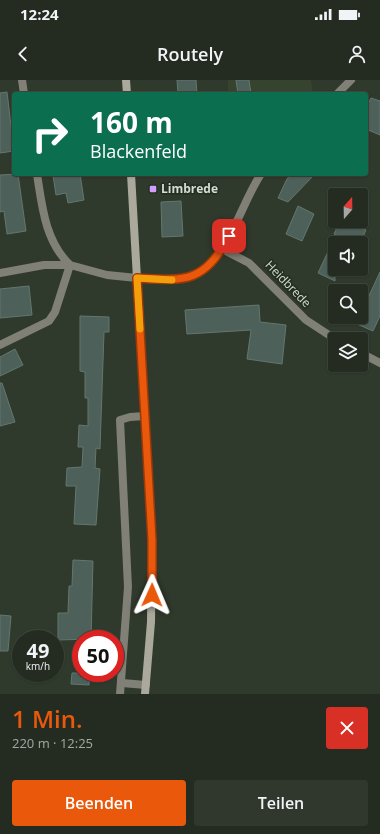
<!DOCTYPE html>
<html lang="de">
<head>
<meta charset="utf-8">
<style>
  :root { --surface:#242c21; --page:#30382e; --text:#f1f3f6; --muted:#a3a7a5; --line:#41483f; --accent:#ea580c }
  body { margin:0; font-family:"Open Sans",sans-serif; background:var(--page); color:var(--text); height:100vh; display:flex; flex-direction:column; font-size:15px; white-space:nowrap }
  * { box-sizing:border-box; margin:0 }
  p { font-size:13px; color:var(--muted) }
  .icon { flex:none; width:22px; height:22px; fill:none; stroke:currentColor; stroke-width:2; stroke-linecap:round; stroke-linejoin:round }
  .map { position:relative; height:614px; overflow:hidden }
  .details { display:flex; flex-direction:column; background:var(--surface); flex:1 }
  .details>* { flex:none }
  .hud { position:absolute; left:12px; top:12px; width:356px; height:84px; border-radius:4px; box-shadow:0 1px 3px #0004,0 0 0 1px var(--line); background:#0b6e4f; color:#fff; overflow:hidden }
  .needle { width:26px; rotate:20deg }
  .tools { position:absolute; left:328px; top:108px; display:grid; gap:8px }
  .tools a { display:grid; place-items:center; width:40px; height:40px; border-radius:4px; background:var(--surface); box-shadow:0 1px 3px #0004,0 0 0 1px var(--line); font-size:20px }
  .speed { position:absolute; left:12px; top:550px; display:flex; gap:8px; font-size:20px; font-weight:700; text-align:center }
  .speed>* { display:grid; place-content:center; width:52px; height:52px; border-radius:50%; background:var(--surface); box-shadow:0 1px 3px #0004,0 0 0 1px var(--line); line-height:1 }
  .speed small { font-size:10px; font-weight:400 }
  .speed .limit { border:6px solid #d22; background:#fff; color:#111 }
  .pin { position:absolute; display:grid; place-items:center; width:34px; height:34px; color:#fff; margin:-17px; border-radius:8px; box-shadow:0 2px 6px #0006 }
  .me { position:absolute; width:44px; margin:-22px; rotate:1deg; stroke-linejoin:round; filter:drop-shadow(0 0 3px #0008) }
  .turn { display:flex; align-items:center; gap:14px; height:84px; padding:0 12px; font-size:18px }
  .turn .icon { width:52px; height:52px; stroke-width:2.5 }
  .turn b { display:block; font-size:28px; line-height:34px }
  .round { display:grid; place-items:center; flex:none; width:42px; height:42px; border-radius:4px; background:var(--page) }
  .head { display:flex; align-items:center; justify-content:space-between; height:68px; padding:0 12px }
  h1 { font-size:24px; font-weight:600; line-height:30px; color:var(--accent) }
  .action { display:flex; gap:8px; margin-top:auto; padding:8px 12px }
  .action a { flex:1; height:46px; border-radius:4px; background:var(--accent); color:#fff; font-size:16px; font-weight:600; line-height:46px; text-align:center }
  .action a+a { background:var(--page); color:var(--text) }
  .status { display:flex; justify-content:space-between; align-items:center; height:28px; padding:0 20px; background:var(--surface); direction:ltr }
  .status svg { height:11px; fill:currentColor }
  header { display:flex; justify-content:space-between; align-items:center; height:52px; padding:0 12px; background:var(--surface); font-size:18px; font-weight:600 }
  .map>svg:first-child { display:block }
  .built { fill:#35432f }
  .building { fill:#4d615a; stroke:#62776f }
  .lines { fill:none; stroke-linecap:round; stroke-linejoin:round }
  .service { stroke:#808077; stroke-width:8 }
  .minor { stroke:#808077; stroke-width:8 }
  .tertiary { stroke:#808077; stroke-width:8 }
  .secondary { stroke:#aaa99c; stroke-width:8 }
  .route-casing { stroke:#983908; stroke-width:10 }
  .route { stroke:#ea580c; stroke-width:7 }
  .slow { stroke:#f59e0b; stroke-width:7 }
  .poi-dot { fill:#d19dfe; stroke:#263022; stroke-width:1.5 }
  .labels { text-anchor:middle; stroke-width:3.5; stroke-linejoin:round; paint-order:stroke }
  .poi-label { font-size:12px; font-weight:bold; fill:#d5dcd3; stroke:#263022; text-anchor:start }
  .street-label { font-size:12px; fill:#d5dcd3; stroke:#263022 }
</style>
</head>
<body>
<div class="status"><b>12:24</b><svg viewBox="0 0 49 12"><path d="M0 12V9h3v3zM5 12V6h3v6zM10 12V3h3v9zM15 12V0h3v12zM26 1h20v11H26zM47 4h2v5h-2z"/></svg></div>
<header><svg class="icon" aria-label="back" viewBox="0 0 24 24"><path d="M15 5l-7 7 7 7"/></svg>Routely<svg class="icon" aria-label="person" viewBox="0 0 24 24"><circle cx="12" cy="8" r="4"/><path d="M4 21q1-7 8-7t8 7"/></svg></header>
<div class="map">
<svg width="380" height="614" viewBox="0 0 380 614">
  <rect width="100%" height="100%" fill="#303a2c"/>
  <!-- built -->
  <path class="built" d="M228,0H311L313,14H228Z"/>
  <!-- building -->
  <path class="building" d="M177,0H196L197,14H178Z
    M236,0H249L251,14H238Z
    M7,12L14,71L0,73V13Z
    M371,18L380,21V55L366,49V21L369,22Z
    M18,94L26,151L7,154L4,131L0,132V95Z
    M59,94H80L84,120L68,123L66,113L56,115L53,95Z
    M291,94H315L288,122L278,118L287,99Z
    M181,121L183,156L162,157L161,122Z
    M298,126L314,134L302,161L286,154Z
    M340,141H346L366,150L360,163H352L334,154Z
    M335,157V201L318,193Z
    M380,192V236L373,251L341,237H361V233Z
    M29,206L32,235L0,238V209Z
    M259,225L260,242L286,245L282,284L247,279L251,250L187,254L185,230Z
    M80,236L109,237V252H104L100,369L96,368L95,388L100,389L96,445L74,444L76,406H66L67,388L82,387L83,367H78L79,345L88,346V318H85V292L80,291Z
    M15,269L23,285L0,296V277Z
    M0,303H2L15,342L0,346Z
    M73,480L93,481L91,559L58,560V533H68L69,506H72Z
    M0,535L11,536L8,571H0Z
    M72,593H90L89,605L71,604Z"/>
  <g class="lines">
    <!-- service -->
    <path class="service" d="M0,265L49,241L55,232L70,185
      M122,603L146,605
      M120,614L128,507L120,340L130,337L145,336"/>
    <!-- minor -->
    <path class="minor" d="M22,0L24,14
      M37,94C42,126 45,161 70,185
      M222,169L249,183L306,240L335,259
      M0,193L44,185H70L107,195L137,198
      M361,273L380,283"/>
    <!-- tertiary -->
    <path class="tertiary" d="M337,14L351,0
      M137,198C151,199 166,201 180,199C226,192 238,128 261,94"/>
    <!-- secondary -->
    <path class="secondary" d="M126,0L127,14
      M131,94L152,460L151,542L145,614"/>
  </g>
  <g class="lines">
    <!-- route casing -->
    <g class="route-casing">
      <path id="route" d="M152,515V460L137,198C186,201 204,203 229,156"/>
    </g>
    <!-- route -->
    <use href="#route" class="route"/>
    <!-- slow -->
    <path class="slow" d="M140,249L137,198L172,200"/>
  </g>
  <!-- markers -->
  <rect class="poi-dot" x="149" y="105" width="8" height="8" rx="2"/>
  <g class="labels">
    <!-- poi labels -->
    <g class="poi-label">
      <text x="161" y="113">Limbrede</text>
    </g>
    <!-- street labels -->
    <g class="street-label">
      <text transform="translate(288 204) rotate(46)" y="4">Heidbrede</text>
    </g>
  </g>
</svg>
<div class="tools">
<a><svg class="needle" viewBox="-14 -14 28 28"><path d="M0-13l5 13h-10z" fill="#e53935"/><path d="M0 13l5-13h-10z" fill="#a3a7a5"/></svg></a>
<a><svg class="icon" aria-label="sound" viewBox="0 0 24 24"><path d="M4 9h4l5-4v14l-5-4H4zM17 9q2 3 0 6"/></svg></a>
<a><svg class="icon" aria-label="search" viewBox="0 0 24 24"><circle cx="10" cy="10" r="6"/><path d="M15 15l6 6"/></svg></a>
<a><svg class="icon" aria-label="layers" viewBox="0 0 24 24"><path d="M12 4l9 5-9 5-9-5zM3 14l9 5 9-5"/></svg></a>
</div>
<div class="speed"><div>49<small>km/h</small></div><div class="limit">50</div></div>
<div class="pin" style="left:229px;top:156px;background:#d93025"><svg class="icon" aria-label="arrive" viewBox="0 0 24 24"><path d="M6 21V4h12l-3 4 3 4H6"/></svg></div>
<svg class="me" style="left:152px;top:515px" viewBox="-20 -20 40 40"><path d="M0-17L14 15 0 8-14 15z" fill="#ea580c" stroke="#fff" stroke-width="4"/></svg>
<div class="hud">
<div class="turn"><svg class="icon" aria-label="right" viewBox="0 0 24 24"><path d="M7 20v-9h11M14 6l5 5-5 5"/></svg><div><b>160 m</b>Blackenfeld</div></div>
</div>
</div>
<section class="details">
<div class="head"><div><h1>1 Min.</h1><p>220 m · 12:25</p></div><a class="round" style="background:#d93025;color:#fff"><svg class="icon" aria-label="close" viewBox="0 0 24 24"><path d="M6 6l12 12M18 6L6 18"/></svg></a></div>
<div class="action"><a>Beenden</a><a>Teilen</a></div>
</section>
</body>
</html>
